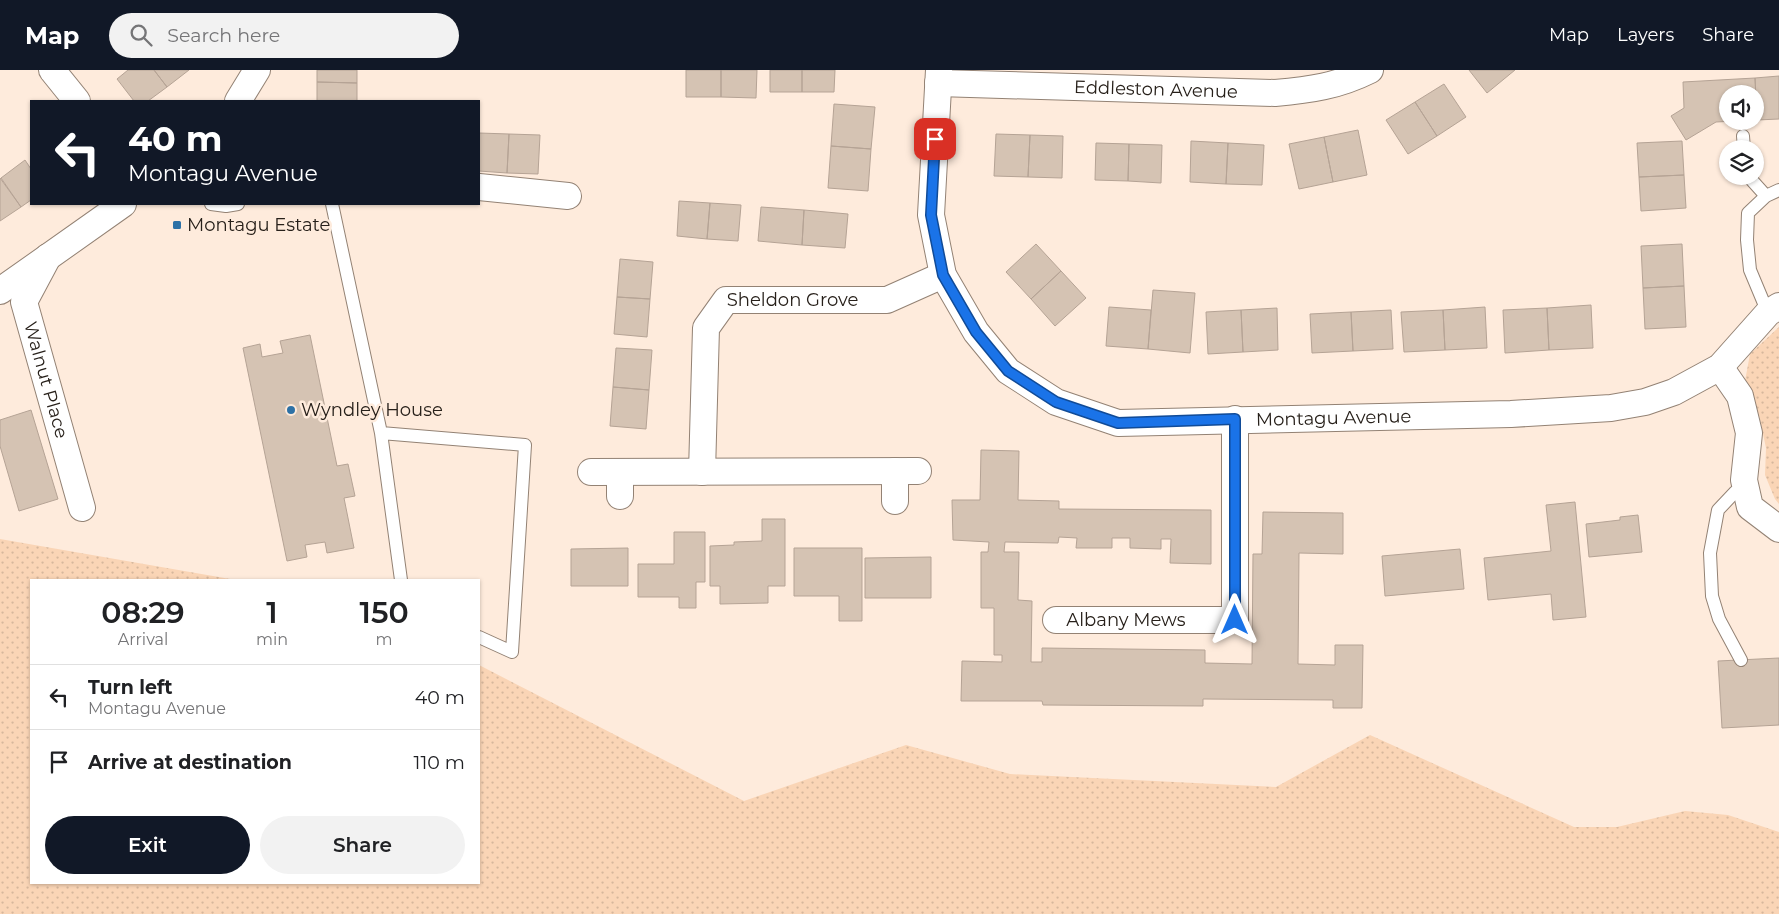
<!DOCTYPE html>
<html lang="en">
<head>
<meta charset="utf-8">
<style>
  :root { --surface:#fff; --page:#f2f2f2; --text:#202124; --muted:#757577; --line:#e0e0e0; --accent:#111827 }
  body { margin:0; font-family:Montserrat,sans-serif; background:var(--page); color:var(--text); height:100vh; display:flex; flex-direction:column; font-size:19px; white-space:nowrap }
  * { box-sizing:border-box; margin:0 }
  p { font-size:16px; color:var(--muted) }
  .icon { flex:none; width:28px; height:28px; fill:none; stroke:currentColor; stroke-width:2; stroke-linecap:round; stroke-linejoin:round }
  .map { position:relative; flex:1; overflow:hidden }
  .panel { position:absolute; left:30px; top:509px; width:450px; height:305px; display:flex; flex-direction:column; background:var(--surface); border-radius:0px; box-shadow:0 1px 4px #0004 }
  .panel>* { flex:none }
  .banner { position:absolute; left:30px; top:30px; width:450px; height:105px; border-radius:0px; box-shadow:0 1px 4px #0004; background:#111827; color:#fff; overflow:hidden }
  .fabs { position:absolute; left:1719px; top:15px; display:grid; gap:10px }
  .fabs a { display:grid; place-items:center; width:45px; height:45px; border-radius:50%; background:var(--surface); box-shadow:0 1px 4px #0004; font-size:25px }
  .pin { position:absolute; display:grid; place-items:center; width:42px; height:42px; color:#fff; margin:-21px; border-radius:10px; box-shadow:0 2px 8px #0006 }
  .me { position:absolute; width:55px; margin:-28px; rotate:0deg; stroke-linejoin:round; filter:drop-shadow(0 0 4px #0008) }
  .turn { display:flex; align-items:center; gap:18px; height:105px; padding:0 15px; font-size:22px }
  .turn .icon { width:65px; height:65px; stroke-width:2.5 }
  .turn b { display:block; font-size:35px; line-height:42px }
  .eta { display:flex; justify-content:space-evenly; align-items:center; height:85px; text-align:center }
  .eta b { font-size:30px; font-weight:600; line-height:35px }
  .primary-button { display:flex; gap:10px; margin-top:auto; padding:10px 15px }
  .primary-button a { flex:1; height:58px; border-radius:30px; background:var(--accent); color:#fff; font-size:20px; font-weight:600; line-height:58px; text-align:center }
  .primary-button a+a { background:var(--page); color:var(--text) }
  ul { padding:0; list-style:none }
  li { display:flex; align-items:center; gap:15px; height:65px; padding:0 15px; border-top:1px solid var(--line) }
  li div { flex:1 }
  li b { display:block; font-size:19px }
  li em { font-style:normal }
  header { display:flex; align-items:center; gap:30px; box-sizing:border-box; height:70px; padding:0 25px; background:var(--accent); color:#fff }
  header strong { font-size:24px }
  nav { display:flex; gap:28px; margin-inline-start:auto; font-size:18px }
  .search { width:350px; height:45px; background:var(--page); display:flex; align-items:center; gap:12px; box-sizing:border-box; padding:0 18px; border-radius:28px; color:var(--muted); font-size:19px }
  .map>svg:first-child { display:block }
  .grass { fill:url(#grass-dots) }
  .building { fill:#d5c3b3; stroke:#b5a395 }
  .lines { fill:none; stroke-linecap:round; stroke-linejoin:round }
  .lane-casing { stroke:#938274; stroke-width:14 }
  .street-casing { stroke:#938274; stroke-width:28 }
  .lane { stroke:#fff; stroke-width:12 }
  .street { stroke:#fff; stroke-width:26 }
  .route-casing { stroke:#114b97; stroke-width:12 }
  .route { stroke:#1a73e8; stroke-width:9 }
  .poi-dot { fill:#2d71a6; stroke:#feebdc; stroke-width:2 }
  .labels { text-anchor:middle; stroke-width:5; stroke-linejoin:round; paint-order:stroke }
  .street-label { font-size:18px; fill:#27201a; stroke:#feebdc }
  .poi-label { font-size:18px; fill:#27201a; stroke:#feebdc; text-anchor:start }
</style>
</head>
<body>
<header>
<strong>Map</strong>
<div class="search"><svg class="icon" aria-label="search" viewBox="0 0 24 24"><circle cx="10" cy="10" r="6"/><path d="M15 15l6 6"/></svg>Search here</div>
<nav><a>Map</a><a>Layers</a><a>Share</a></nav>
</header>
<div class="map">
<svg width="1779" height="844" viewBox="0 0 1779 844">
  <defs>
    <pattern id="grass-dots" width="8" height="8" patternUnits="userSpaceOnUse" patternTransform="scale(1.25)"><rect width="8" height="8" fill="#fad5b6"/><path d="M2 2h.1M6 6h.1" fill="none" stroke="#d6b79c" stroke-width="1.8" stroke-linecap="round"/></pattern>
  </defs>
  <rect width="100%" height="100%" fill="#feebdc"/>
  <!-- grass -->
  <path class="grass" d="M1779,257V434L1775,429L1765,405L1766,378L1759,345L1745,311L1750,284Z
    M0,469L236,510H31V812H479V595L744,731L906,675L1010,704L1276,717L1370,665L1574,757H1617L1685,741L1728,745L1779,762V844H0Z"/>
  <!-- building -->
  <path class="building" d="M128,0H154L167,17L148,31H134L117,9Z
    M154,0H189L167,17Z
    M317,0H357V13L317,12Z
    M686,0H721V27H686Z
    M721,0H757L756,28L721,27Z
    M770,0H802V22H770Z
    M802,0H835L834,22H802Z
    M1469,0H1515L1487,23Z
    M1779,6V49L1757,50L1755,8Z
    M1755,8L1757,50H1755V24H1728V51H1735L1716,52L1686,70L1671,46L1684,38L1683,12Z
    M317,12L357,13V31H317Z
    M1444,14L1466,47L1437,66L1415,32Z
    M1415,32L1437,66L1408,84L1386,50Z
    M834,34L875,37L871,79L831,76Z
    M1358,60L1367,105L1333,112L1324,67Z
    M479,63L509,64L507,103L479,101Z
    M509,64L540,65L538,104L507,103Z
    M996,64L1030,65L1028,107L994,106Z
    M1030,65L1063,66L1062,108L1028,107Z
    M1324,67L1333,112L1299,119L1289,74Z
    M1191,71L1228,73L1226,114L1190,112Z
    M1682,71L1684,105L1639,107L1637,73Z
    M1096,73L1129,74L1128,111L1095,110Z
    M1228,73L1264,75L1262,115L1226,114Z
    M1129,74L1162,75L1161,113L1128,111Z
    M831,76L871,79L868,121L828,118Z
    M25,90L31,99V130L21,137L1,108Z
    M1684,105L1686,138L1641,141L1639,107Z
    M0,108L21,137L0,151Z
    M679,131L710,133L707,169L677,166Z
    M710,133L741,135L738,171L707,169Z
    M761,137L804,140L802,175L758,171Z
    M804,140L848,144L845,178L802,175Z
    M1036,174L1061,201L1031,229L1006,202Z
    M1682,174L1684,216L1643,218L1641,176Z
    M620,189L653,192L650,229L617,227Z
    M1061,201L1086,228L1055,256L1031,229Z
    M1684,216L1686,257L1645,259L1643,218Z
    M1153,220L1195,223L1190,283L1148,279Z
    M617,227L650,229L647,267L614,264Z
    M1591,235L1593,278L1549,280L1547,238Z
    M1109,237L1151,240L1148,279L1106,276Z
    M1485,237L1487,278L1445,280L1443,240Z
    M1277,238L1278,280L1243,282L1241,240Z
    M1547,238L1549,280L1505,283L1503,240Z
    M1241,240L1243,282L1208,284L1206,242Z
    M1391,240L1393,279L1353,281L1351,242Z
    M1443,240L1445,280L1404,282L1401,242Z
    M1351,242L1353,281L1312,283L1310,244Z
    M310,265L337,396L348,394L355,426L344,428L354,478L327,483L325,472L305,475L307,487L287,491L243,278L260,274L262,287L283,283L280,271Z
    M616,278L652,280L649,320L613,317Z
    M613,317L649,320L646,359L610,356Z
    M31,340L58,429L19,441L0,376V350Z
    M981,380L1019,381L1018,430L1059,431V439L1211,440V494L1170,493L1171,469H1161V479L1130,478V468H1112V478H1076L1077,468L1059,467L1058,473L1005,472L1004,482H1019L1018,530L1032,531L1031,592H1042V578L1205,580V593L1252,594L1253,484H1262L1263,442L1343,443V484L1299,483L1298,594L1335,595V575H1363L1362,638H1333V630L1203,629V636L1043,635L1042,631H961L962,591L1002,592V585H994V538H981V482H988L989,472L953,470L952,430H980Z
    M1575,432L1586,547L1553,550L1551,524L1488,530L1484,488L1551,481L1546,435Z
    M1638,445L1642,482L1589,487L1586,454L1620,450V447Z
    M762,449H785V516H768V533L720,534V516H710V476L734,475V472L762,471Z
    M674,462H705V512H696V538H679V527H638V494H674Z
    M628,478V516H571V479Z
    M794,478H862V551H839V526H794Z
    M1460,479L1464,519L1385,526L1382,486Z
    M931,487V528H865V488Z
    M1779,588V655L1722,658L1718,591Z"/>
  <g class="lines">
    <!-- lane casing -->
    <g class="lane-casing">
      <path id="lane" d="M1743,66L1744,79
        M1748,106L1766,126
        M211,134L226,136L238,134
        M332,134L381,363L401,510
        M1768,243L1750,200L1747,170L1748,143L1766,126L1779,120
        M381,363L525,375L512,582L479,567
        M1741,590L1719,549L1712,526L1710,483L1718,440L1735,422L1745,417"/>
    </g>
    <!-- street casing -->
    <g class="street-casing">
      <g id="street">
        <path d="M52,0L77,31"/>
        <path id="s1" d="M939,0L931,145L943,205L976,262L1008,301L1056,332L1118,353L1511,344L1611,338L1645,332L1674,322L1720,297L1768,243L1779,236"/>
        <path id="s2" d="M938,13L1275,23C1310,20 1338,16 1370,0"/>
        <path d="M238,31L257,0"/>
        <path d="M479,117L568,126"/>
        <path id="s3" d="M48,187L24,232L82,438"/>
        <path d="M0,221L123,134"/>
        <path d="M1720,297L1740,326L1749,363L1744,410L1750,437L1779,459"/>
        <path d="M895,401V431"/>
        <path d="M591,402L918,401"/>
        <path d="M620,402V426"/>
        <path id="s4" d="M702,402L706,258L726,230H887L943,205"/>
        <path id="s5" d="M1056,550H1235V349"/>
      </g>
    </g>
    <!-- lane -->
    <use href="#lane" class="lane"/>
    <!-- street -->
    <use href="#street" class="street"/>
  </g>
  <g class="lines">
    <!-- route casing -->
    <g class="route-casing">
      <path id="route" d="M935,69L931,145L943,205L976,262L1008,301L1056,332L1118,353L1235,349V550"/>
    </g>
    <!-- route -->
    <use href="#route" class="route"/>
  </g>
  <!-- markers -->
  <g class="poi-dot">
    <rect x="172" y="150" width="10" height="10" rx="2.5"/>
    <circle cx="291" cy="340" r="5"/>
  </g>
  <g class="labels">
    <!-- street labels -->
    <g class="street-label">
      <text dy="6" stroke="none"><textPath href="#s2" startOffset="218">Eddleston Avenue</textPath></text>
      <text dy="6" stroke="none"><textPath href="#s4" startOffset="245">Sheldon Grove</textPath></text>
      <text dy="6" stroke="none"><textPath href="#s3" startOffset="132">Walnut Place</textPath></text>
      <text dy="6" stroke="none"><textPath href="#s1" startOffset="661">Montagu Avenue</textPath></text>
      <text dy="6" stroke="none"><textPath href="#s5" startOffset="70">Albany Mews</textPath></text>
    </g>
    <!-- poi labels -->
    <g class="poi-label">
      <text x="187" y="161">Montagu Estate</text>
      <text x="301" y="346">Wyndley House</text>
    </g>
  </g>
</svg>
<div class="fabs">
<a><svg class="icon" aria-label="sound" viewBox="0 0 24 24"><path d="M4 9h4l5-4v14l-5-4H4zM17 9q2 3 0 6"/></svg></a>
<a><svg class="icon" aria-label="layers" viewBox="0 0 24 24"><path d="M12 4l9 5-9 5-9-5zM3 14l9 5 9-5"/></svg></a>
</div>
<div class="pin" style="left:935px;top:69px;background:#d93025"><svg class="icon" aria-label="arrive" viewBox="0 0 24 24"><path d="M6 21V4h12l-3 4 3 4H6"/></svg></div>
<svg class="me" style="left:1235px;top:550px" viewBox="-20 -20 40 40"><path d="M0-17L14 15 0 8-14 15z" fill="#1a73e8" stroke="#fff" stroke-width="4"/></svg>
<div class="banner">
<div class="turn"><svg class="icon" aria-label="left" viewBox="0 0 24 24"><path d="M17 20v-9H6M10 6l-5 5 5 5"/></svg><div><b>40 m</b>Montagu Avenue</div></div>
</div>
<section class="panel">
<div class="eta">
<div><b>08:29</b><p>Arrival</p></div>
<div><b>1</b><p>min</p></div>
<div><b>150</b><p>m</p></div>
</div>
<ul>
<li><svg class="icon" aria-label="left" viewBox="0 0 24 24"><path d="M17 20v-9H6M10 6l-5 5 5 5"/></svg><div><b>Turn left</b><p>Montagu Avenue</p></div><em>40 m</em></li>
<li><svg class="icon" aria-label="arrive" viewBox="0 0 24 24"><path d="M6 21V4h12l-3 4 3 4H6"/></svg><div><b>Arrive at destination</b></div><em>110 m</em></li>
</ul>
<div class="primary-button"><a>Exit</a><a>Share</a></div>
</section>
</div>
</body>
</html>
